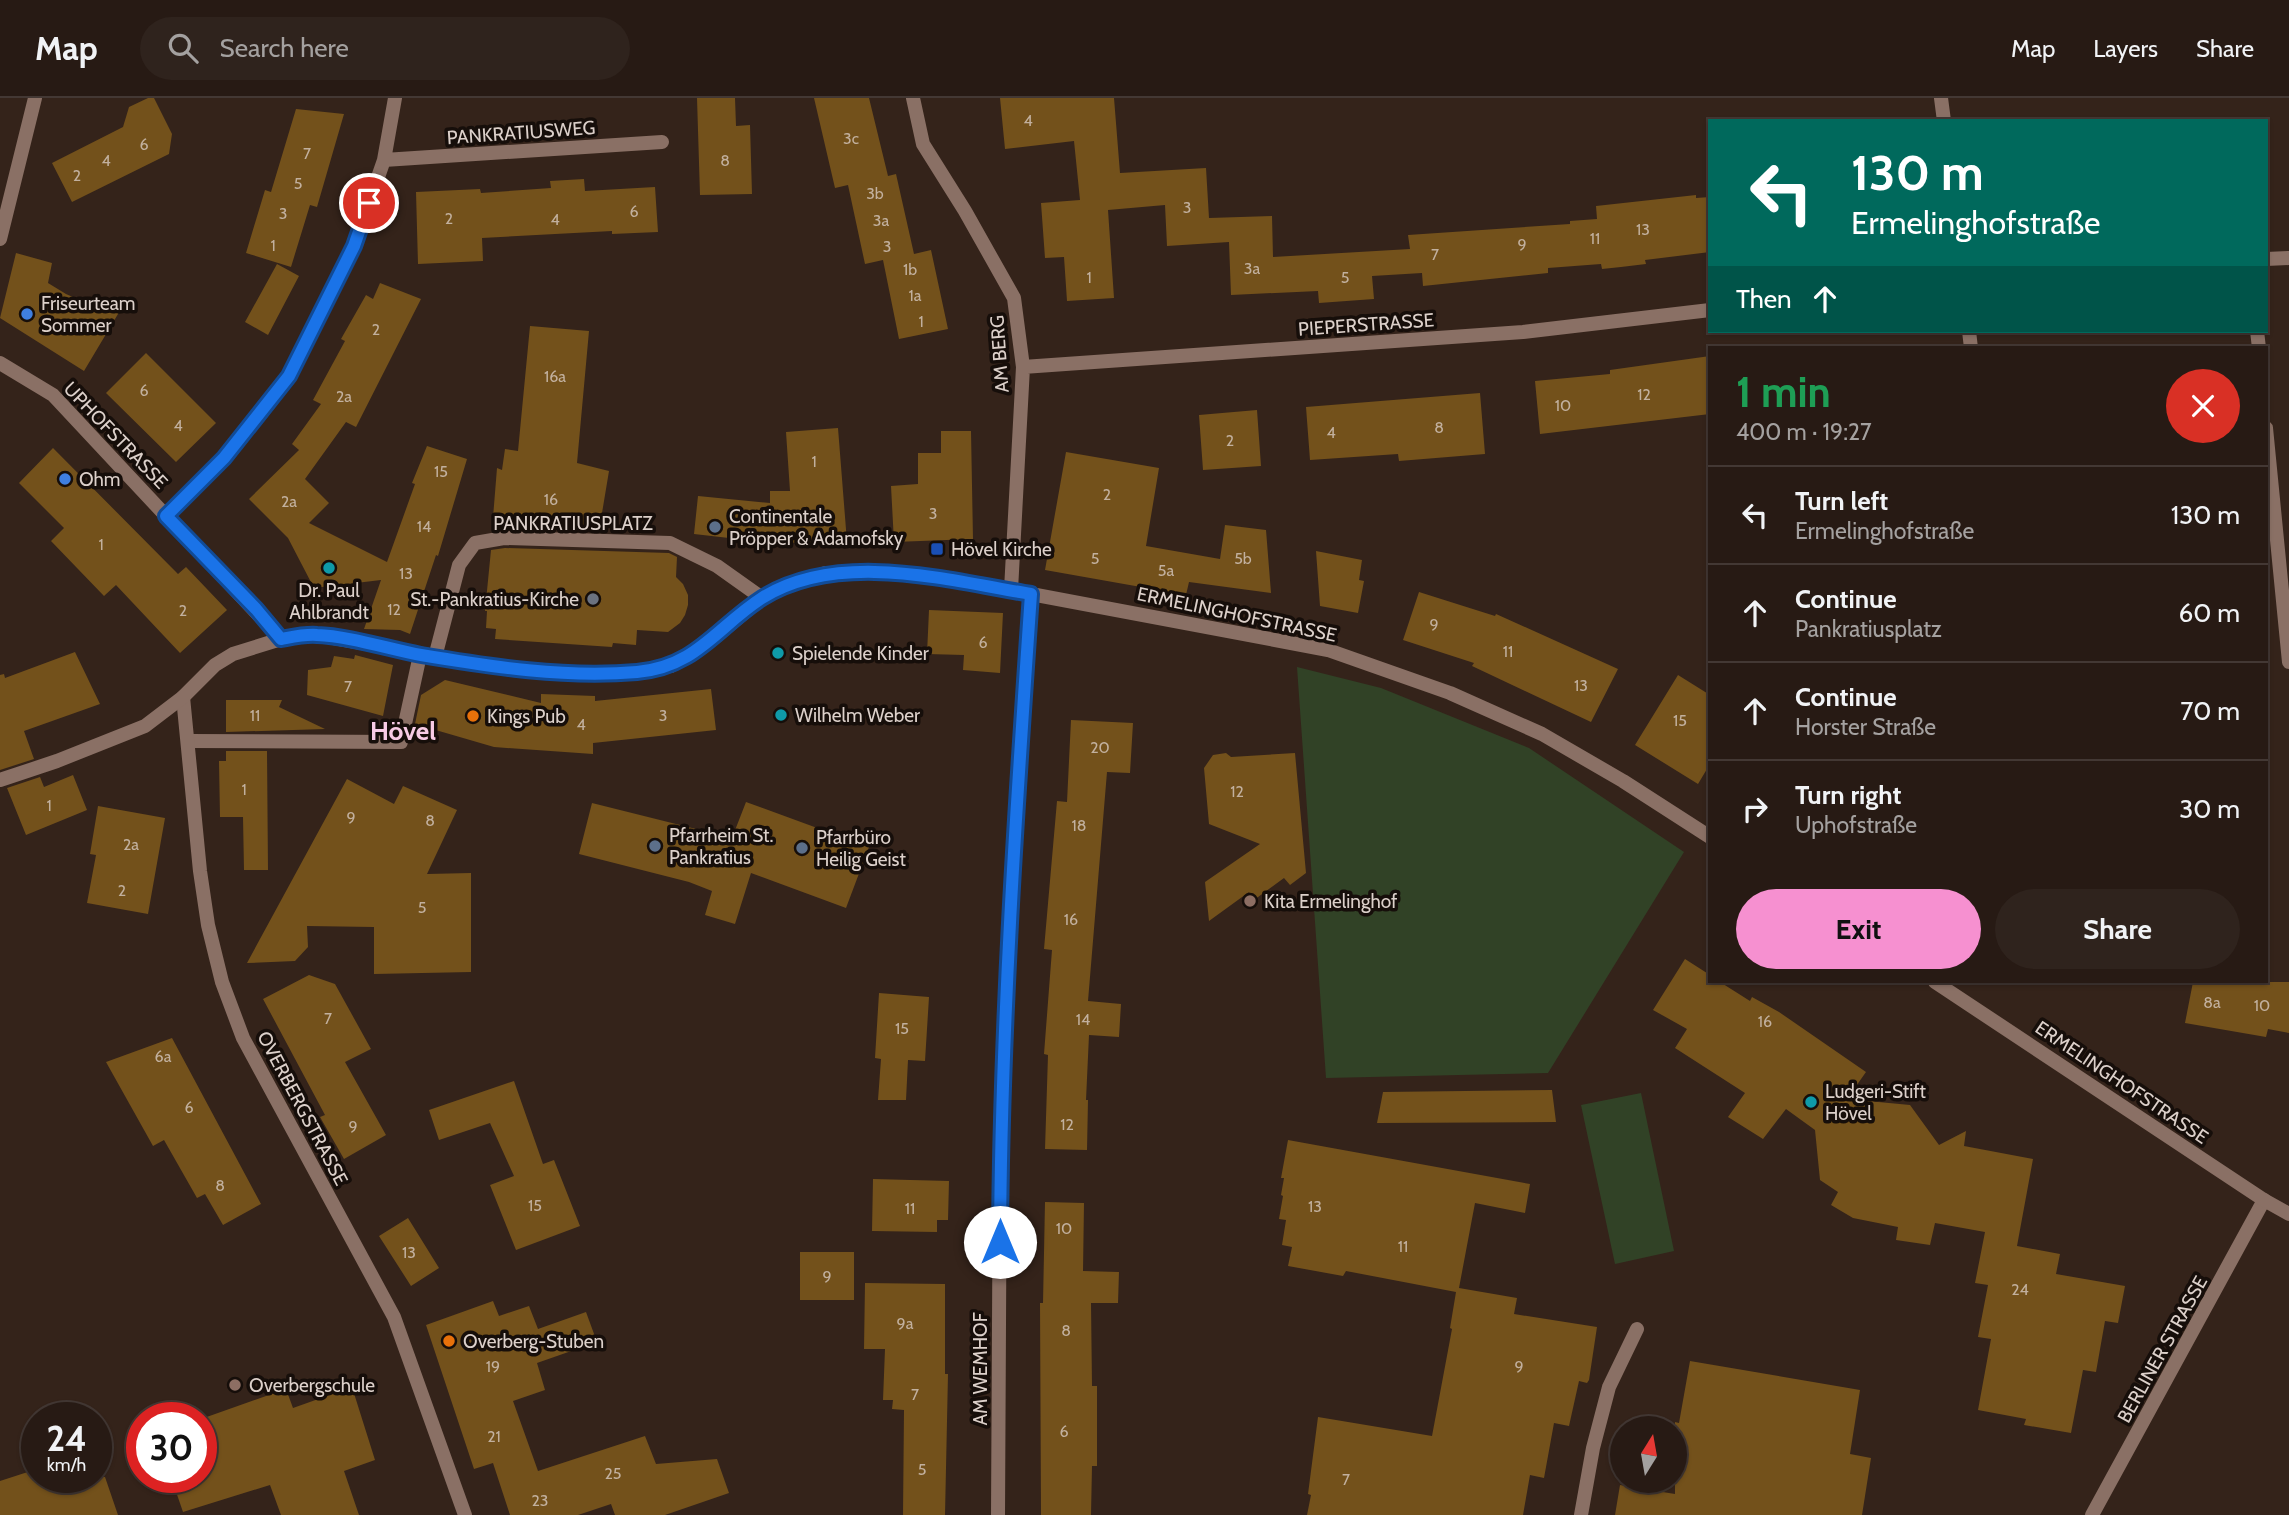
<!DOCTYPE html>
<html lang="en">
<head>
<meta charset="utf-8">
<style>
  :root { --surface:#271a14; --page:#2f231d; --text:#f1f3f6; --muted:#a4a1a0; --line:#433834; --accent:#f690d0 }
  body { margin:0; font-family:Cabin,sans-serif; background:var(--page); color:var(--text); height:100vh; display:flex; flex-direction:column; font-size:26px; white-space:nowrap }
  * { box-sizing:border-box; margin:0 }
  p { font-size:23px; color:var(--muted) }
  .icon { flex:none; width:38px; height:38px; fill:none; stroke:currentColor; stroke-width:2; stroke-linecap:round; stroke-linejoin:round }
  .map { position:relative; flex:1; overflow:hidden }
  .drawer { position:absolute; left:1708px; top:248px; width:560px; height:637px; display:flex; flex-direction:column; background:var(--surface); border-radius:0px; box-shadow:0 2px 5px #0004,0 0 0 2px var(--line) }
  .drawer>* { flex:none }
  .guide { position:absolute; left:1708px; top:21px; width:560px; height:214px; border-radius:0px; box-shadow:0 2px 5px #0004,0 0 0 2px var(--line); background:#00695c; color:#fff; overflow:hidden }
  .needle { width:46px; rotate:11deg }
  .tools { position:absolute; left:1610px; top:1318px; display:grid; gap:14px }
  .tools a { display:grid; place-items:center; width:77px; height:77px; border-radius:50%; background:var(--surface); box-shadow:0 2px 5px #0004,0 0 0 2px var(--line); font-size:35px }
  .speed { position:absolute; left:21px; top:1304px; display:flex; gap:14px; font-size:35px; font-weight:700; text-align:center }
  .speed>* { display:grid; place-content:center; width:91px; height:91px; border-radius:50%; background:var(--surface); box-shadow:0 2px 5px #0004,0 0 0 2px var(--line); line-height:1 }
  .speed small { font-size:18px; font-weight:400 }
  .speed .limit { border:10px solid #d22; background:#fff; color:#111 }
  .pin { position:absolute; display:grid; place-items:center; width:60px; height:60px; color:#fff; margin:-30px; border:4px solid #fff; border-radius:50%; box-shadow:0 2px 7px #0007 }
  .me { position:absolute; width:77px; margin:-38px; rotate:0deg; stroke-linejoin:round; filter:drop-shadow(0 0 5px #0008) }
  .turn { display:flex; align-items:center; gap:24px; height:147px; padding:0 28px; font-size:32px }
  .turn .icon { width:91px; height:91px; stroke-width:2.5 }
  .turn b { display:block; font-size:49px; line-height:60px }
  .then { display:flex; align-items:center; height:66px; padding:0 28px; background:#0003; gap:14px; font-size:26px }
  .round { display:grid; place-items:center; flex:none; width:74px; height:74px; border-radius:37px; background:var(--page) }
  .summary { display:flex; align-items:center; justify-content:space-between; height:119px; padding:0 28px }
  h1 { font-size:42px; font-weight:700; line-height:52px; color:#1e9e55 }
  .button { display:flex; gap:14px; margin-top:auto; padding:14px 28px }
  .button a { flex:1; height:80px; border-radius:42px; background:var(--accent); color:#111; font-size:28px; font-weight:700; line-height:80px; text-align:center }
  .button a+a { background:var(--page); color:var(--text) }
  ul { padding:0; list-style:none }
  li { display:flex; align-items:center; gap:21px; height:98px; padding:0 28px; border-top:2px solid var(--line) }
  li div { flex:1 }
  li b { display:block; font-size:26px }
  li em { font-style:normal }
  header { display:flex; align-items:center; gap:42px; box-sizing:border-box; height:98px; padding:0 35px; background:var(--surface); border-bottom:2px solid var(--line) }
  header strong { font-size:33px }
  nav { display:flex; gap:38px; margin-inline-start:auto; font-size:24px }
  .search { width:490px; height:63px; background:var(--page); display:flex; align-items:center; gap:18px; box-sizing:border-box; padding:0 24px; border-radius:38px; color:var(--muted); font-size:26px }
  .map>svg:first-child { display:block }
  .green { fill:#314226 }
  .building { fill:#73511b }
  .lines { fill:none; stroke-linecap:round; stroke-linejoin:round }
  .service { stroke:#8a7065; stroke-width:14 }
  .minor { stroke:#8a7065; stroke-width:14 }
  .tertiary { stroke:#8a7065; stroke-width:14 }
  .route-casing { stroke:#114b97; stroke-width:18 }
  .route { stroke:#1a73e8; stroke-width:12 }
  .shop-dot { fill:#3f7fe0; stroke:#160e0a; stroke-width:2.5 }
  .service-dot { fill:#5c6f8a; stroke:#160e0a; stroke-width:2.5 }
  .transit-dot { fill:#1a4fb4; stroke:#160e0a; stroke-width:2.5 }
  .culture-dot { fill:#0f9aa8; stroke:#160e0a; stroke-width:2.5 }
  .worship-dot { fill:#6b7280; stroke:#160e0a; stroke-width:2.5 }
  .food-dot { fill:#e8710a; stroke:#160e0a; stroke-width:2.5 }
  .education-dot { fill:#8d6e63; stroke:#160e0a; stroke-width:2.5 }
  .labels { text-anchor:middle; stroke-width:7; stroke-linejoin:round; paint-order:stroke }
  .number-label { font-size:16px; fill:#c2b09e }
  .street-label { font-size:19px; fill:#dcd0ca; stroke:#160e0a }
  .poi-label { font-size:19px; fill:#dcd0ca; stroke:#160e0a; text-anchor:start }
  .district-label { font-size:26px; font-weight:bold; fill:#f7cbe5; stroke:#160e0a }
</style>
</head>
<body>
<header>
<strong>Map</strong>
<div class="search"><svg class="icon" aria-label="search" viewBox="0 0 24 24"><circle cx="10" cy="10" r="6"/><path d="M15 15l6 6"/></svg>Search here</div>
<nav><a>Map</a><a>Layers</a><a>Share</a></nav>
</header>
<div class="map">
<svg width="2289" height="1417" viewBox="0 0 2289 1417">
  <rect width="100%" height="100%" fill="#34231a"/>
  <!-- green -->
  <path class="green" d="M1297,569L1381,590L1529,650L1684,754L1548,975L1326,980Z
    M1641,995L1674,1153L1615,1166L1581,1007Z"/>
  <!-- building -->
  <path class="building" d="M148,0H154L172,36L169,56L72,104L52,65L123,29L129,9Z
    M697,0H735L736,28L750,27L752,96L700,97Z
    M814,0H869L888,78L896,76L914,156L931,152L948,231L899,241L883,162L865,166L848,87L835,90Z
    M1000,0H1114L1120,75L1206,70L1209,120L1272,118L1273,159L1410,151L1408,137L1570,126V123L1597,121L1596,108L1696,97V100L1710,99V154L1645,162L1646,166L1621,169L1602,171L1601,166L1548,170V175L1423,188L1422,175L1372,178L1374,201L1319,205L1318,193L1231,197L1229,144L1167,148L1165,107L1108,112L1114,200L1067,203L1064,159L1045,160L1041,105L1080,102L1074,43L1005,51Z
    M296,11L344,16L317,109L310,107L291,169L246,155L265,92L271,94Z
    M584,81L585,93L655,89L658,134L612,136V133L482,140L483,163L418,166L416,94L480,91L481,95L551,90L550,83Z
    M16,155L52,165L48,185L66,196L91,207L97,198L121,211L84,273L0,220Z
    M277,166L299,178L268,237L245,224Z
    M380,185L421,201L356,329L346,324L305,381L329,405L309,425L387,464L415,386L412,385L427,348L467,361L438,458L436,457L410,536L400,532L364,531L381,482L314,490L288,440L249,401L299,352L292,346L321,306L313,302L345,243L341,241L366,197L373,201Z
    M530,228L589,233L577,365L609,373L599,433L504,430L492,432L497,370L502,372L505,351L518,353Z
    M146,255L216,325L176,364L106,295Z
    M1710,258V316L1540,336L1535,283L1610,276V272Z
    M1480,295L1485,356L1399,363L1398,356L1310,362L1306,309Z
    M1257,312L1261,368L1203,372L1199,317Z
    M838,330L847,444L773,445L694,436L698,398L770,405V393H790L786,334Z
    M941,333H971L973,441L894,444L891,388L918,386V355H941Z
    M53,350L178,476L186,469L227,512L180,555L116,487L104,498L51,443L64,430L19,385Z
    M1066,354L1159,370L1146,448L1220,461L1225,427L1266,432L1271,495L1189,484L1186,497L1045,472Z
    M505,450L669,455L677,459L676,479L683,486L688,497V507L685,517L680,525L668,534L637,532L636,547L613,545L612,549L495,541L496,531L486,530L487,513H485L491,452Z
    M1316,453L1362,462L1359,482L1364,483L1358,515L1320,508Z
    M1419,494L1495,518L1496,516L1618,571L1591,624L1472,568L1474,565L1403,542Z
    M929,512L1003,515L1000,575L963,572L964,557L927,556Z
    M75,554L100,606L24,633L34,661L0,672V577L4,576L5,580Z
    M355,557L393,567L383,618L307,597L308,572L331,569L334,558L354,561Z
    M1678,577L1710,597V666L1698,686L1635,647Z
    M445,582L541,605V596L595,598V603L711,591L716,632L593,645V656L494,649L415,626L421,597Z
    M226,602H282L279,609L325,631L226,634Z
    M1071,622L1133,625L1130,675L1107,674L1088,903L1121,906L1119,939L1089,937L1086,1002H1088L1087,1052L1045,1051L1048,957L1044,956L1052,852L1044,851L1057,703L1067,704Z
    M226,653H267L268,772H244L243,719H220L219,663H226Z
    M1226,655L1231,659L1295,655L1306,775L1290,787L1284,780L1254,802L1249,794L1209,823L1205,784L1260,746L1209,726L1204,670L1213,657Z
    M73,677L87,712L26,737L7,690L40,679L44,689Z
    M347,681L394,706L403,688L457,712L427,776L471,775V874L374,876V829L307,828L308,849L295,863L247,865Z
    M746,704L869,749L846,810L751,775L735,826L705,817L712,793L689,784L579,756L592,705L732,740Z
    M98,708L165,720L148,816L87,805L96,757L90,756Z
    M1685,861L1710,877V884H1720L1750,903L1752,899L1779,914L1866,974L1847,1001L1910,1007L1939,1047L1966,1033L1964,1048L2033,1061L2017,1148L2060,1156L2056,1176L2125,1188L2118,1225L2105,1223L2096,1274L2083,1272L2071,1335L2024,1327L2026,1321L1978,1312L1991,1241L1978,1239L1988,1187L1975,1185L1985,1134L1935,1125L1930,1147L1896,1142L1898,1129L1853,1120L1831,1107L1838,1094L1820,1082L1815,1032L1786,1011L1763,1041L1728,1019L1745,995L1675,950L1687,931L1653,912Z
    M309,877L335,886L371,951L345,964L386,1037L344,1061L320,1019L325,1017L263,901Z
    M2193,884H2289V935L2268,931L2266,939L2185,925Z
    M879,895L929,899L925,963L908,962L906,1002H878L881,961L875,960Z
    M172,940L261,1106L223,1127L205,1096L197,1100L164,1042L153,1048L106,964Z
    M514,983L543,1066L554,1062L580,1128L516,1152L490,1087L514,1078L490,1025L439,1042L429,1012Z
    M1552,992L1556,1024L1377,1025L1383,994Z
    M1288,1042L1530,1086L1525,1115L1475,1105L1459,1190L1517,1200L1514,1216L1597,1229L1589,1282L1587,1285L1579,1283L1569,1328L1554,1325L1544,1380L1530,1377L1523,1417H1307L1311,1397L1308,1396L1318,1319L1432,1338L1452,1231L1450,1230L1456,1194L1346,1173L1343,1178L1288,1168L1292,1149L1282,1147L1286,1122L1279,1121L1283,1098L1281,1097L1284,1080H1281Z
    M873,1081L949,1083L948,1122H937V1134L872,1133Z
    M1045,1104L1084,1105L1083,1173L1119,1174L1118,1205H1091L1092,1288H1097V1368H1092L1091,1417H1041L1040,1205H1043Z
    M408,1120L439,1170L411,1188L379,1138Z
    M800,1154H854V1202H800Z
    M865,1185L945,1186V1276H948L945,1417H903L904,1312L892,1311L893,1302H883L885,1251H864Z
    M493,1203L499,1218L529,1208L538,1231L586,1214L597,1244L537,1265L545,1292L513,1303L538,1373L645,1338L656,1366L717,1361L729,1395L665,1417H615L611,1406L578,1417H510L493,1365L474,1371L426,1227Z
    M1690,1263L1860,1292L1850,1356L1871,1360L1862,1417H1615L1620,1387L1675,1396V1324L1679,1325Z
    M352,1289L375,1362L344,1373L359,1417H281L270,1387L183,1414L172,1382L182,1379H201V1321L286,1291L293,1310Z
    M37,1371V1379H105L118,1417H0V1383Z"/>
  <g class="lines">
    <!-- service -->
    <path class="service" d="M188,643L401,644L420,557"/>
    <!-- minor -->
    <path class="minor" d="M913,0L923,46L965,113L1014,200L1023,269L1011,492
      M1941,0L1944,23
      M384,62L662,44
      M0,141L35,0
      M2266,161L2289,160
      M1969,233L1971,250
      M2257,233L2259,250
      M0,265L53,297L281,541
      M1023,269L1523,234L1710,212
      M2266,330L2289,564
      M166,418L224,360L289,278L354,148L384,62L395,0
      M435,559L459,467L475,445L504,440L670,445L717,468L762,500
      M183,599L200,773L208,827L222,884L243,940L394,1219L465,1417
      M998,1417L1000,1035L1015,735L1031,496
      M1581,1417L1593,1350L1609,1289L1637,1231
      M2092,1417L2264,1102"/>
    <!-- tertiary -->
    <path class="tertiary" d="M0,682L57,663L145,628L183,599L215,567L233,556L281,541L317,537L512,572L591,576L640,574L671,568L714,540L762,500L795,485L826,475H885L933,479L1031,496L1328,552L1450,595L1542,636L1623,683L1710,739
      M1935,884L2264,1102L2289,1116"/>
  </g>
  <g class="lines">
    <!-- route casing -->
    <g class="route-casing">
      <path id="route" d="M369,105L354,148L289,278L224,360L166,418L256,511L281,541C292,539 305,536 317,537C349,538 389,551 421,557C493,569 564,580 637,574C696,569 717,529 762,500C839,452 947,482 1031,496C1016,712 1001,928 1000,1144"/>
    </g>
    <!-- route -->
    <use href="#route" class="route"/>
  </g>
  <!-- markers -->
  <g class="shop-dot">
    <circle cx="27" cy="216" r="7"/>
    <circle cx="65" cy="381" r="7"/>
  </g>
  <g class="service-dot">
    <circle cx="715" cy="429" r="7"/>
    <circle cx="655" cy="748" r="7"/>
    <circle cx="802" cy="750" r="7"/>
  </g>
  <rect class="transit-dot" x="930" y="444" width="14" height="14" rx="3.5"/>
  <g class="culture-dot">
    <circle cx="329" cy="470" r="7"/>
    <circle cx="778" cy="555" r="7"/>
    <circle cx="781" cy="617" r="7"/>
    <circle cx="1811" cy="1004" r="7"/>
  </g>
  <circle class="worship-dot" cx="593" cy="501" r="7"/>
  <g class="food-dot">
    <circle cx="473" cy="618" r="7"/>
    <circle cx="449" cy="1243" r="7"/>
  </g>
  <g class="education-dot">
    <circle cx="1250" cy="803" r="7"/>
    <circle cx="235" cy="1287" r="7"/>
  </g>
  <g class="labels">
    <!-- number labels -->
    <g class="number-label">
      <text x="1028" y="28">4</text>
      <text x="851" y="46">3c</text>
      <text x="144" y="52">6</text>
      <text x="307" y="61">7</text>
      <text x="106" y="68">4</text>
      <text x="725" y="68">8</text>
      <text x="77" y="83">2</text>
      <text x="298" y="91">5</text>
      <text x="875" y="101">3b</text>
      <text x="1187" y="115">3</text>
      <text x="634" y="119">6</text>
      <text x="283" y="121">3</text>
      <text x="449" y="126">2</text>
      <text x="555" y="127">4</text>
      <text x="881" y="128">3a</text>
      <text x="1643" y="137">13</text>
      <text x="1595" y="146">11</text>
      <text x="1522" y="152">9</text>
      <text x="273" y="153">1</text>
      <text x="887" y="154">3</text>
      <text x="1435" y="162">7</text>
      <text x="1252" y="176">3a</text>
      <text x="910" y="177">1b</text>
      <text x="1089" y="185">1</text>
      <text x="1345" y="185">5</text>
      <text x="915" y="203">1a</text>
      <text x="921" y="229">1</text>
      <text x="376" y="237">2</text>
      <text x="555" y="284">16a</text>
      <text x="144" y="298">6</text>
      <text x="1644" y="302">12</text>
      <text x="344" y="304">2a</text>
      <text x="1563" y="313">10</text>
      <text x="178" y="333">4</text>
      <text x="1439" y="335">8</text>
      <text x="1331" y="340">4</text>
      <text x="1230" y="348">2</text>
      <text x="814" y="369">1</text>
      <text x="441" y="379">15</text>
      <text x="1107" y="402">2</text>
      <text x="551" y="407">16</text>
      <text x="289" y="409">2a</text>
      <text x="933" y="421">3</text>
      <text x="424" y="434">14</text>
      <text x="101" y="452">1</text>
      <text x="1095" y="466">5</text>
      <text x="1243" y="466">5b</text>
      <text x="1166" y="478">5a</text>
      <text x="406" y="481">13</text>
      <text x="394" y="517">12</text>
      <text x="183" y="518">2</text>
      <text x="1434" y="532">9</text>
      <text x="983" y="550">6</text>
      <text x="1508" y="559">11</text>
      <text x="1581" y="593">13</text>
      <text x="348" y="594">7</text>
      <text x="255" y="623">11</text>
      <text x="663" y="623">3</text>
      <text x="1680" y="628">15</text>
      <text x="581" y="632">4</text>
      <text x="1100" y="655">20</text>
      <text x="244" y="697">1</text>
      <text x="1237" y="699">12</text>
      <text x="49" y="713">1</text>
      <text x="351" y="725">9</text>
      <text x="430" y="728">8</text>
      <text x="1079" y="733">18</text>
      <text x="131" y="752">2a</text>
      <text x="122" y="798">2</text>
      <text x="422" y="815">5</text>
      <text x="1071" y="827">16</text>
      <text x="2212" y="910">8a</text>
      <text x="2262" y="913">10</text>
      <text x="328" y="926">7</text>
      <text x="1083" y="927">14</text>
      <text x="1765" y="929">16</text>
      <text x="902" y="936">15</text>
      <text x="163" y="964">6a</text>
      <text x="189" y="1015">6</text>
      <text x="1067" y="1032">12</text>
      <text x="353" y="1034">9</text>
      <text x="220" y="1093">8</text>
      <text x="535" y="1113">15</text>
      <text x="1315" y="1114">13</text>
      <text x="910" y="1116">11</text>
      <text x="1064" y="1136">10</text>
      <text x="1403" y="1154">11</text>
      <text x="409" y="1160">13</text>
      <text x="827" y="1184">9</text>
      <text x="2020" y="1197">24</text>
      <text x="905" y="1231">9a</text>
      <text x="1066" y="1238">8</text>
      <text x="493" y="1274">19</text>
      <text x="1519" y="1274">9</text>
      <text x="915" y="1302">7</text>
      <text x="1064" y="1339">6</text>
      <text x="494" y="1344">21</text>
      <text x="922" y="1377">5</text>
      <text x="613" y="1381">25</text>
      <text x="1346" y="1387">7</text>
      <text x="540" y="1408">23</text>
    </g>
    <!-- street labels -->
    <g class="street-label">
      <text transform="translate(521 34) rotate(-4)" y="7">PANKRATIUSWEG</text>
      <text transform="translate(1366 226) rotate(-4)" y="7">PIEPERSTRASSE</text>
      <text transform="translate(999 256) rotate(-94)" y="7">AM BERG</text>
      <text transform="translate(116 337) rotate(46)" y="7">UPHOFSTRASSE</text>
      <text x="573" y="432">PANKRATIUSPLATZ</text>
      <text transform="translate(1237 516) rotate(12)" y="7">ERMELINGHOFSTRASSE</text>
      <text transform="translate(2122 984) rotate(34)" y="7">ERMELINGHOFSTRASSE</text>
      <text transform="translate(303 1010) rotate(62)" y="7">OVERBERGSTRASSE</text>
      <text transform="translate(2162 1251) rotate(-61)" y="7">BERLINER STRASSE</text>
      <text transform="translate(980 1271) rotate(-90)" y="7">AM WEMHOF</text>
    </g>
    <!-- poi labels -->
    <g class="poi-label">
      <text x="41" y="212">Friseurteam<tspan x="41" dy="22">Sommer</tspan></text>
      <text x="79" y="388">Ohm</text>
      <text x="729" y="425">Continentale<tspan x="729" dy="22">Pröpper &amp; Adamofsky</tspan></text>
      <text x="951" y="458">Hövel Kirche</text>
      <text x="329" y="499" text-anchor="middle">Dr. Paul<tspan x="329" dy="22">Ahlbrandt</tspan></text>
      <text x="579" y="508" text-anchor="end">St.-Pankratius-Kirche</text>
      <text x="792" y="562">Spielende Kinder</text>
      <text x="795" y="624">Wilhelm Weber</text>
      <text x="487" y="625">Kings Pub</text>
      <text x="669" y="744">Pfarrheim St.<tspan x="669" dy="22">Pankratius</tspan></text>
      <text x="816" y="746">Pfarrbüro<tspan x="816" dy="22">Heilig Geist</tspan></text>
      <text x="1264" y="810">Kita Ermelinghof</text>
      <text x="1825" y="1000">Ludgeri-Stift<tspan x="1825" dy="22">Hövel</tspan></text>
      <text x="463" y="1250">Overberg-Stuben</text>
      <text x="249" y="1294">Overbergschule</text>
    </g>
    <!-- district labels -->
    <g class="district-label">
      <text x="403" y="642">Hövel</text>
    </g>
  </g>
</svg>
<div class="tools">
<a><svg class="needle" viewBox="-14 -14 28 28"><path d="M0-13l5 13h-10z" fill="#e53935"/><path d="M0 13l5-13h-10z" fill="#a4a1a0"/></svg></a>
</div>
<div class="speed"><div>24<small>km/h</small></div><div class="limit">30</div></div>
<div class="pin" style="left:369px;top:105px;background:#d93025"><svg class="icon" aria-label="arrive" viewBox="0 0 24 24"><path d="M6 21V4h12l-3 4 3 4H6"/></svg></div>
<svg class="me" style="left:1000px;top:1144px" viewBox="-20 -20 40 40"><circle r="19" fill="#fff"/><path d="M0-13L10 11 0 6-10 11z" fill="#1a73e8"/></svg>
<div class="guide">
<div class="turn"><svg class="icon" aria-label="left" viewBox="0 0 24 24"><path d="M17 20v-9H6M10 6l-5 5 5 5"/></svg><div><b>130 m</b>Ermelinghofstraße</div></div>
<div class="then">Then<svg class="icon" aria-label="ahead" viewBox="0 0 24 24"><path d="M12 20V5M6 11l6-6 6 6"/></svg></div>
</div>
<section class="drawer">
<div class="summary"><div><h1>1 min</h1><p>400 m · 19:27</p></div><a class="round" style="background:#d93025;color:#fff"><svg class="icon" aria-label="close" viewBox="0 0 24 24"><path d="M6 6l12 12M18 6L6 18"/></svg></a></div>
<ul>
<li><svg class="icon" aria-label="left" viewBox="0 0 24 24"><path d="M17 20v-9H6M10 6l-5 5 5 5"/></svg><div><b>Turn left</b><p>Ermelinghofstraße</p></div><em>130 m</em></li>
<li><svg class="icon" aria-label="ahead" viewBox="0 0 24 24"><path d="M12 20V5M6 11l6-6 6 6"/></svg><div><b>Continue</b><p>Pankratiusplatz</p></div><em>60 m</em></li>
<li><svg class="icon" aria-label="ahead" viewBox="0 0 24 24"><path d="M12 20V5M6 11l6-6 6 6"/></svg><div><b>Continue</b><p>Horster Straße</p></div><em>70 m</em></li>
<li><svg class="icon" aria-label="right" viewBox="0 0 24 24"><path d="M7 20v-9h11M14 6l5 5-5 5"/></svg><div><b>Turn right</b><p>Uphofstraße</p></div><em>30 m</em></li>
</ul>
<div class="button"><a>Exit</a><a>Share</a></div>
</section>
</div>
</body>
</html>
